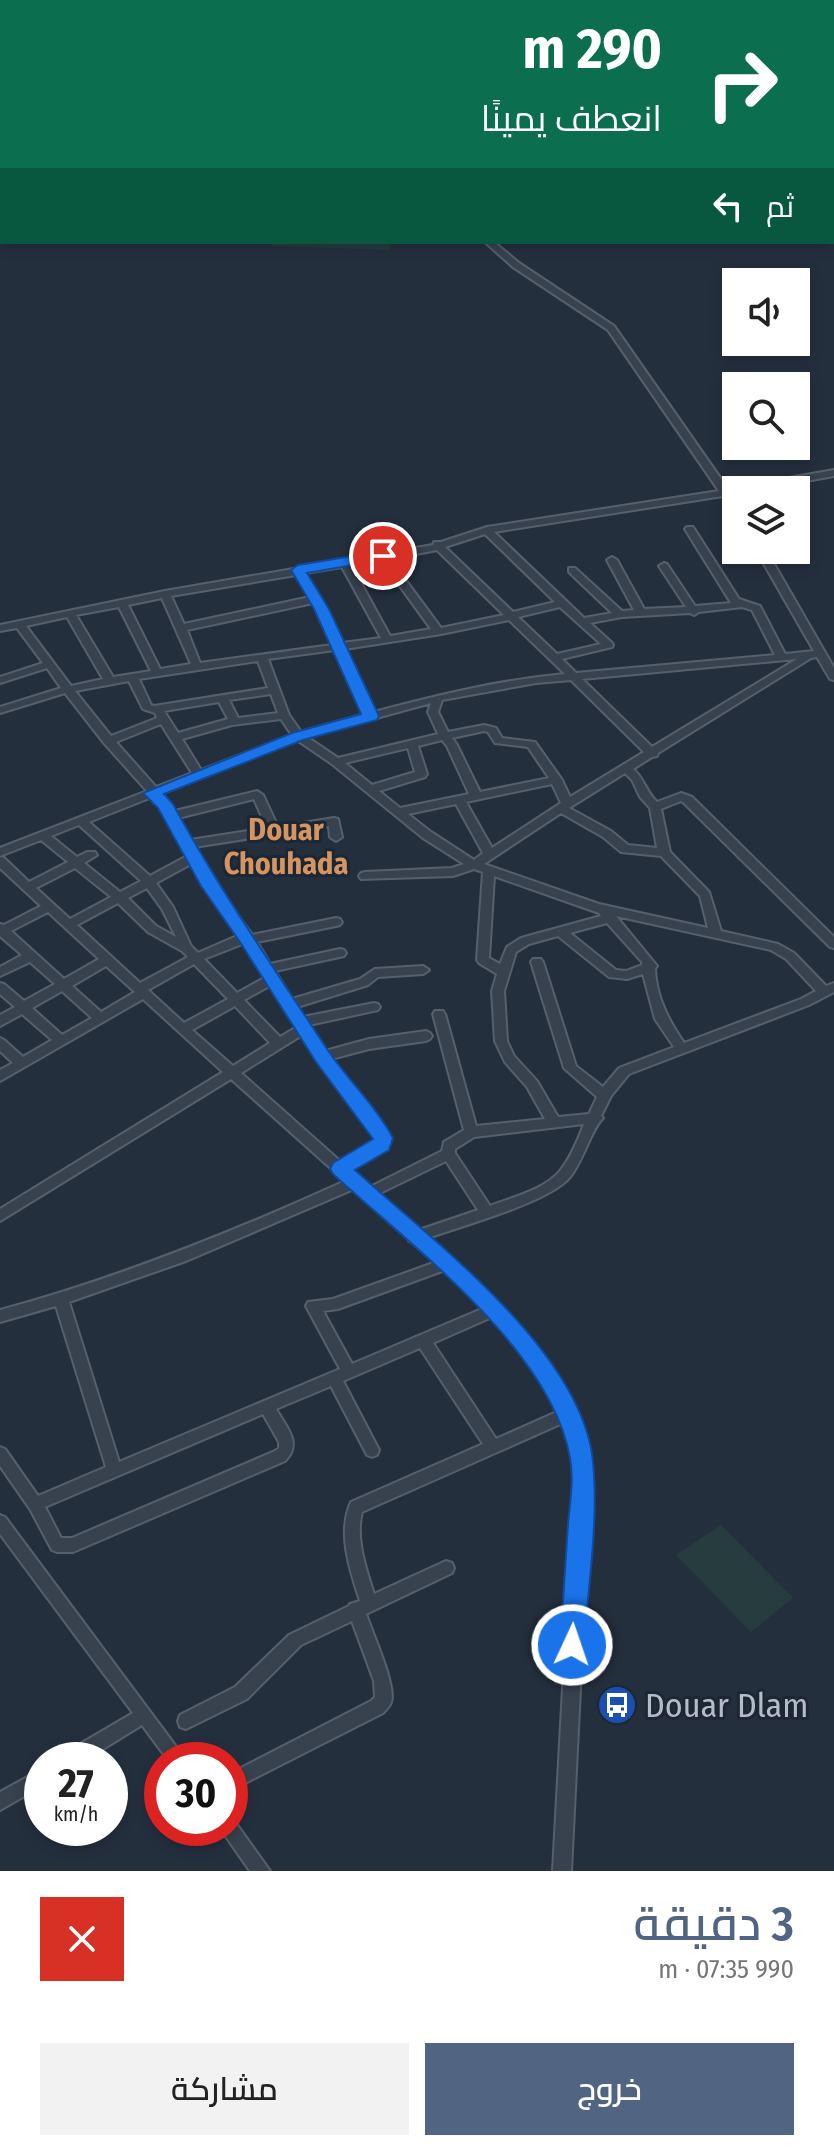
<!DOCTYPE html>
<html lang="ar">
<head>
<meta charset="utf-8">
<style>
  :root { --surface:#fff; --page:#f2f2f2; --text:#222; --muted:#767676; --accent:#516482 }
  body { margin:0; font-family:"Fira Sans Condensed",Cairo,sans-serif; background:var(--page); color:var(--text); direction:rtl; height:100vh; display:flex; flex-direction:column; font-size:30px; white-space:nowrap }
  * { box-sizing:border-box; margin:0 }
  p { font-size:26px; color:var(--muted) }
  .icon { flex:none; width:44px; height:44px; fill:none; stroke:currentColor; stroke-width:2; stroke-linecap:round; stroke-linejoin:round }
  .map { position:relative; height:1871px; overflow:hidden; direction:ltr }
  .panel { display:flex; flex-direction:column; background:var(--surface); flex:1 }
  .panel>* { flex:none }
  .hud { position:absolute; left:0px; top:0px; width:834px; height:244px; box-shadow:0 4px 12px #0003; direction:rtl; background:#0b6e4f; color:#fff; overflow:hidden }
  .buttons { position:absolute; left:722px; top:268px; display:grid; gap:16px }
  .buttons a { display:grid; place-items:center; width:88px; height:88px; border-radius:0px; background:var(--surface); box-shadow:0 4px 12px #0003; font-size:40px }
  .speed { position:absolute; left:24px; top:1742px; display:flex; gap:16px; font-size:40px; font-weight:700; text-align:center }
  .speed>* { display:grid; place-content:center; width:104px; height:104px; border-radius:50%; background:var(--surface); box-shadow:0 4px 12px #0003; line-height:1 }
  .speed small { font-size:20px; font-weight:400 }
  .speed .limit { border:12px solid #d22; background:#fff; color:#111 }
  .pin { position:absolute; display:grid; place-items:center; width:68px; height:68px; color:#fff; margin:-34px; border:4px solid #fff; border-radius:50%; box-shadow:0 2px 8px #0007 }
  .me { position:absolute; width:88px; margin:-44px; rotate:3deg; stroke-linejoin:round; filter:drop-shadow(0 0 6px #0008) }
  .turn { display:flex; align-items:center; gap:28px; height:168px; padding:0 40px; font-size:36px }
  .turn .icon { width:104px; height:104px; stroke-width:2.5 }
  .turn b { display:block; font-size:56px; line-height:68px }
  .then { display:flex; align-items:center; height:76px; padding:0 40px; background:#0003; gap:16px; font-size:30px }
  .round { display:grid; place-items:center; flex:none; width:84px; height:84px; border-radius:0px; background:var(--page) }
  .overview { display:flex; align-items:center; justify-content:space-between; height:136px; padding:0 40px }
  h1 { font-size:48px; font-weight:600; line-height:60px; color:var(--accent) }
  .cta { display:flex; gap:16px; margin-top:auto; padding:16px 40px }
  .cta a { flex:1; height:92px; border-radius:0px; background:var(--accent); color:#fff; font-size:32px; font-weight:600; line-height:92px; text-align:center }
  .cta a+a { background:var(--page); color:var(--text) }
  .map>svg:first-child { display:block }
  .green { fill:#263c3f }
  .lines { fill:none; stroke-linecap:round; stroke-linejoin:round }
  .minor-casing { stroke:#565f6c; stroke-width:4 }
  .minor { fill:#38414e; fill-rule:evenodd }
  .route { fill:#1a73e8; stroke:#114b97; stroke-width:2 }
  .labels { text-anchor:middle; stroke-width:6; stroke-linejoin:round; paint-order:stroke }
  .neighbourhood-label { font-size:30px; font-weight:bold; fill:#d59563; stroke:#1d2633 }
  .near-poi-label { font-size:34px; fill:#b4bcc9; stroke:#1d2633; text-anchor:start }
</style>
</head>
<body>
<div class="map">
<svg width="834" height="1871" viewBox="0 0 834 1871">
  <rect width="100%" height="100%" fill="#242f3e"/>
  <!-- green -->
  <path class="green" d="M272,242H391L390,250L271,246Z
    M721,1525L793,1598L751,1632L676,1555Z"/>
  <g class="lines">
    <!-- minor casing -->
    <g class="minor-casing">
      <path id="minor" d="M282,0H289L290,2H283Z
        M716,0H723L724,2H717Z
        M832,10H834V14H832Z
        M485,242H494L519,263L614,326L728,489L834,470V476L756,490H736V494L731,495L736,501V511L733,510L723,496L494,532L584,618L612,613L569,572V568H575L622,611L634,610L607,560L612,557L617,560L644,609L686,607L659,566L664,563L667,564L695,606L731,603L685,529L687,527H693L739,599L760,606L785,654L814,651L756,550H766L834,668V680L830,679L817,657L811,658L658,753L657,756L652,757L633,769C644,778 646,792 657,802L681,793L692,797L834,937V948L830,947L684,803L681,801L661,809L670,852L709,892L721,931L778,944L794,953L826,986L834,983V992L809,1005L629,1074L611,1096L601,1116L603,1118C590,1131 584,1160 570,1177C550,1202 461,1226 428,1238C478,1282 549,1348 575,1409C586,1433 589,1461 590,1487L571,1871H553L574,1487L572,1451L565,1422L362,1512C355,1538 366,1569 374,1594L446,1561L452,1563L454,1568L452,1573L366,1614C372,1632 397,1687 391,1702C390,1706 386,1710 383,1713L241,1785L235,1783L233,1777L235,1771L371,1701L375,1697L374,1681L352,1621L301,1645L247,1699L186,1729L180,1727L178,1721L180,1715L235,1687L289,1635L349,1606L350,1604L360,1601C350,1570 337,1533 351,1502L483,1444L420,1348L343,1381L379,1450L377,1455L372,1457L367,1455L331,1386L276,1409C286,1427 303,1443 285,1461L73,1552H57L52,1550L30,1509L0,1466V1447L5,1449L38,1496L106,1467L56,1306L0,1322V1310C119,1278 233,1232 345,1181L231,1079L0,1221V1209L223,1072L143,999L0,1081V1070L13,1063L0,1051V1038L4,1040L23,1057L52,1040L22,1014L0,1026V1015L15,1007L0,994V983L4,984L24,1001L55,984L30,962L0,976V967L22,955L0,936V924L4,925L41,906L0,868V857L4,858L29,882L68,862L41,840L0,856V848L147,791L104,743L65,693L0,713V707L61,688L47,668L0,683V677L43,663L17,628L0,631V625L165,591L427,546L433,545L434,542H441L487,527L719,491L608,330L513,267ZM485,534L555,602L513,612L445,547ZM437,550L504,615L441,628L390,559ZM381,560L431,629L390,636L351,565ZM342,567L381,638L342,643L321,599L305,573ZM296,575L310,597L184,624L171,596ZM162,598L191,664L160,669L128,605ZM313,603L332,645L200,663L187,630ZM119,607L151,671L113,677L76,615ZM560,607L601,644L557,654L518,617ZM742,607L752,610L775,655L576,673L562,659L612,647L613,645L612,643L590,623L622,617L690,613L694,615L699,612ZM67,617L103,679L71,686L26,626ZM509,620L565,674C500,680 437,695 374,712L345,649L441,634ZM335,650L365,714L301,732L289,715L268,659ZM797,659L652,747L582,679ZM258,661L268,688L154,706L151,705L139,679ZM571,680L644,752L570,797L562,780L535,742L502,738L496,728L484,725L448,732L438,712L442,700L536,683ZM129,681L143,709L155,713L157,718L111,736L75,691ZM271,694L278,713L238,718L229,700ZM219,702L228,719L178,733L164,711ZM431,703L428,712L438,734L338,758L307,737ZM281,719L292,735L201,770L182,739L232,725ZM161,724L192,773L156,787L116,742ZM484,731L488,732L495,743L528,747L549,778L480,792L457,745L452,738ZM297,740L332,764L423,838L464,864L452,868L365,872L361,873L359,876L361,879L453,876L474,869L483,872L477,960L479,963L497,974L492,991L495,1041L505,1062L527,1087L545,1119L476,1126L445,1014L443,1011H435L433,1014L464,1130L444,1142L442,1151L370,1187L350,1170L387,1148L390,1138L331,1059L369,1049L426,1041L430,1039L432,1036L430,1033L426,1031L369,1039L325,1051L309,1025L378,1010L380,1007L378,1004L374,1003L303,1017L297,1007L368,985L378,977L423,974L429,970L423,966L375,969L360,979L292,999L275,971L344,956L346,953L344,950L340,949L270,964L257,942L336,926L340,925L342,922L340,919L336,918L252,935L212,880L194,847L329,826L330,837L336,841L342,837L338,819L334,818L278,827L263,795L257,791L175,811L162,793ZM442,740L447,746L469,794L400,808L379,791L425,777L427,774L418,746ZM408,748L415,772L372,785L345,763ZM625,773L632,780L640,797L650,808L657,848L628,845L611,831L569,808ZM552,784L561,803L492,848L466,802ZM152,797L160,806L187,856L150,876L89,822ZM254,799L267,828L190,840L178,818ZM456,804L483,853L474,860L431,832L408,814ZM561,813L603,837L621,852L661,856L700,896L708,928L599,904L484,864ZM79,825L141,881L120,892L84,863L97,855L95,852H87L77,857L51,836ZM191,864L203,885L239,935L198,953L191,946L173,907L156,883ZM75,868L111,897L70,919L36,888ZM494,876L599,913L601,916L521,938L507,947L500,964L489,958ZM147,888L162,909L176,937L156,926L128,898ZM118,903L148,932L182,951L188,957L140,983L77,925ZM48,912L99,959L64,979L11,931ZM616,916L771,950L786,959L816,991L801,999L684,1043C669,1021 656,997 655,969L657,966ZM607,923L642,962V965L626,971L616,970L570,933ZM558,936L609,977L627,979L643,974L655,1019L674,1047L619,1068L603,1087L576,1066L543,962L541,959H533L531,962L564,1068L597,1097L589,1114L558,1117L537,1081L514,1056L507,1041L504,991L516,952L529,944ZM245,943L261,972L266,977L237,993L204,959ZM194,964L228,999L184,1023L148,990ZM106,966L135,992L101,1012L72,986ZM271,985L297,1027L280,1037L244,1000ZM62,991L92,1018L62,1035L32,1008ZM235,1006L270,1043L233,1066L192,1030ZM302,1035L318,1060L376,1139V1141L341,1162L241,1073ZM584,1124C578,1140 571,1157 560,1171C544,1190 513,1197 490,1206L455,1153V1149L474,1137ZM446,1161L478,1210L419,1230L378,1194ZM354,1189L408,1236L409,1241L415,1242L436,1262L333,1299L308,1302L306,1306L340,1369L119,1462L69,1302L186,1261ZM445,1270L484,1308L352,1364L323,1311L338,1309ZM492,1317L534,1367L561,1410L496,1439L433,1343ZM263,1414L279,1442V1448L275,1451L72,1538H61L45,1507Z
        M0,1515L5,1517L186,1760H168L142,1725L85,1760H61L63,1754L133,1713L0,1534Z
        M42,1769V1786L0,1810V1792Z
        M230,1820L235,1822L270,1871H250L220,1828H230Z"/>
    </g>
    <!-- minor -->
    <use href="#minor" class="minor"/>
  </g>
  <!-- route -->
  <path class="route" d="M383,551L389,553V559L307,573L329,609L379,716L377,720L303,740L164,794L173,804C219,889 274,968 327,1049C347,1079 376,1106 393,1138L389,1150L355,1170C433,1241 583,1352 593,1462C599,1522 588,1586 584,1645L581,1653L572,1657L563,1653L560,1645C563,1605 565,1565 568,1524C570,1503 574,1479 570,1458C551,1349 412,1247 333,1174L330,1169L333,1163L373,1139L316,1062L240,942L201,886L158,808L143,793L292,733L361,714L314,609L291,570L298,565Z"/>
  <!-- icons -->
  <defs>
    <g id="bus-disc" transform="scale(2)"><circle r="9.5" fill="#1a4fb4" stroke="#1d2633"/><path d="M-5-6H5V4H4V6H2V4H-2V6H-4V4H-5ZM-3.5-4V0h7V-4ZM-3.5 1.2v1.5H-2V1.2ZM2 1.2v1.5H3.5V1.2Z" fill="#fff"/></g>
  </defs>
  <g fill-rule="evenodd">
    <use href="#bus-disc" x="617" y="1705"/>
  </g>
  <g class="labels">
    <!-- neighbourhood labels -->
    <g class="neighbourhood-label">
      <text x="286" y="840">Douar<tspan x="286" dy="34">Chouhada</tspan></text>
    </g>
    <!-- near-poi labels -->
    <g class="near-poi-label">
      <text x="645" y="1717">Douar Dlam</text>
    </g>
  </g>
</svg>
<div class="buttons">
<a><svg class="icon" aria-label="sound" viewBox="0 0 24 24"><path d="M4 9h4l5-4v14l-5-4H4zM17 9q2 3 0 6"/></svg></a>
<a><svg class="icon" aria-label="search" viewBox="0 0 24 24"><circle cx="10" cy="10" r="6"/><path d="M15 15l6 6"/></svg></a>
<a><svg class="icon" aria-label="layers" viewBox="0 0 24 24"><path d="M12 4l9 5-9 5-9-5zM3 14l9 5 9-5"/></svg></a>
</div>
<div class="speed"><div>27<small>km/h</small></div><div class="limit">30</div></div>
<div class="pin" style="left:383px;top:556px;background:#d93025"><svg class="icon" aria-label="arrive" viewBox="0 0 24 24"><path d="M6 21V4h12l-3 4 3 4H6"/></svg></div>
<svg class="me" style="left:572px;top:1645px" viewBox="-20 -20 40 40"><circle r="17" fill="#1a73e8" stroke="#fff" stroke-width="3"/><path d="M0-11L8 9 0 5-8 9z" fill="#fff"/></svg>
<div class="hud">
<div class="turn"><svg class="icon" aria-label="right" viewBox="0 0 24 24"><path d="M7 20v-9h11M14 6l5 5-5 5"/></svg><div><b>290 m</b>انعطف يمينًا</div></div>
<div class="then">ثم<svg class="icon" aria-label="left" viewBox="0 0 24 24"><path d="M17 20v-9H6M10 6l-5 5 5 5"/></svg></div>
</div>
</div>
<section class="panel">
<div class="overview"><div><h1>3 دقيقة</h1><p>990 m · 07:35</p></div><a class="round" style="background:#d93025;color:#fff"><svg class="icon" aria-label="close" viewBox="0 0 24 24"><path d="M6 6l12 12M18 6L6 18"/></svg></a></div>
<div class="cta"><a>خروج</a><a>مشاركة</a></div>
</section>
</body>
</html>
